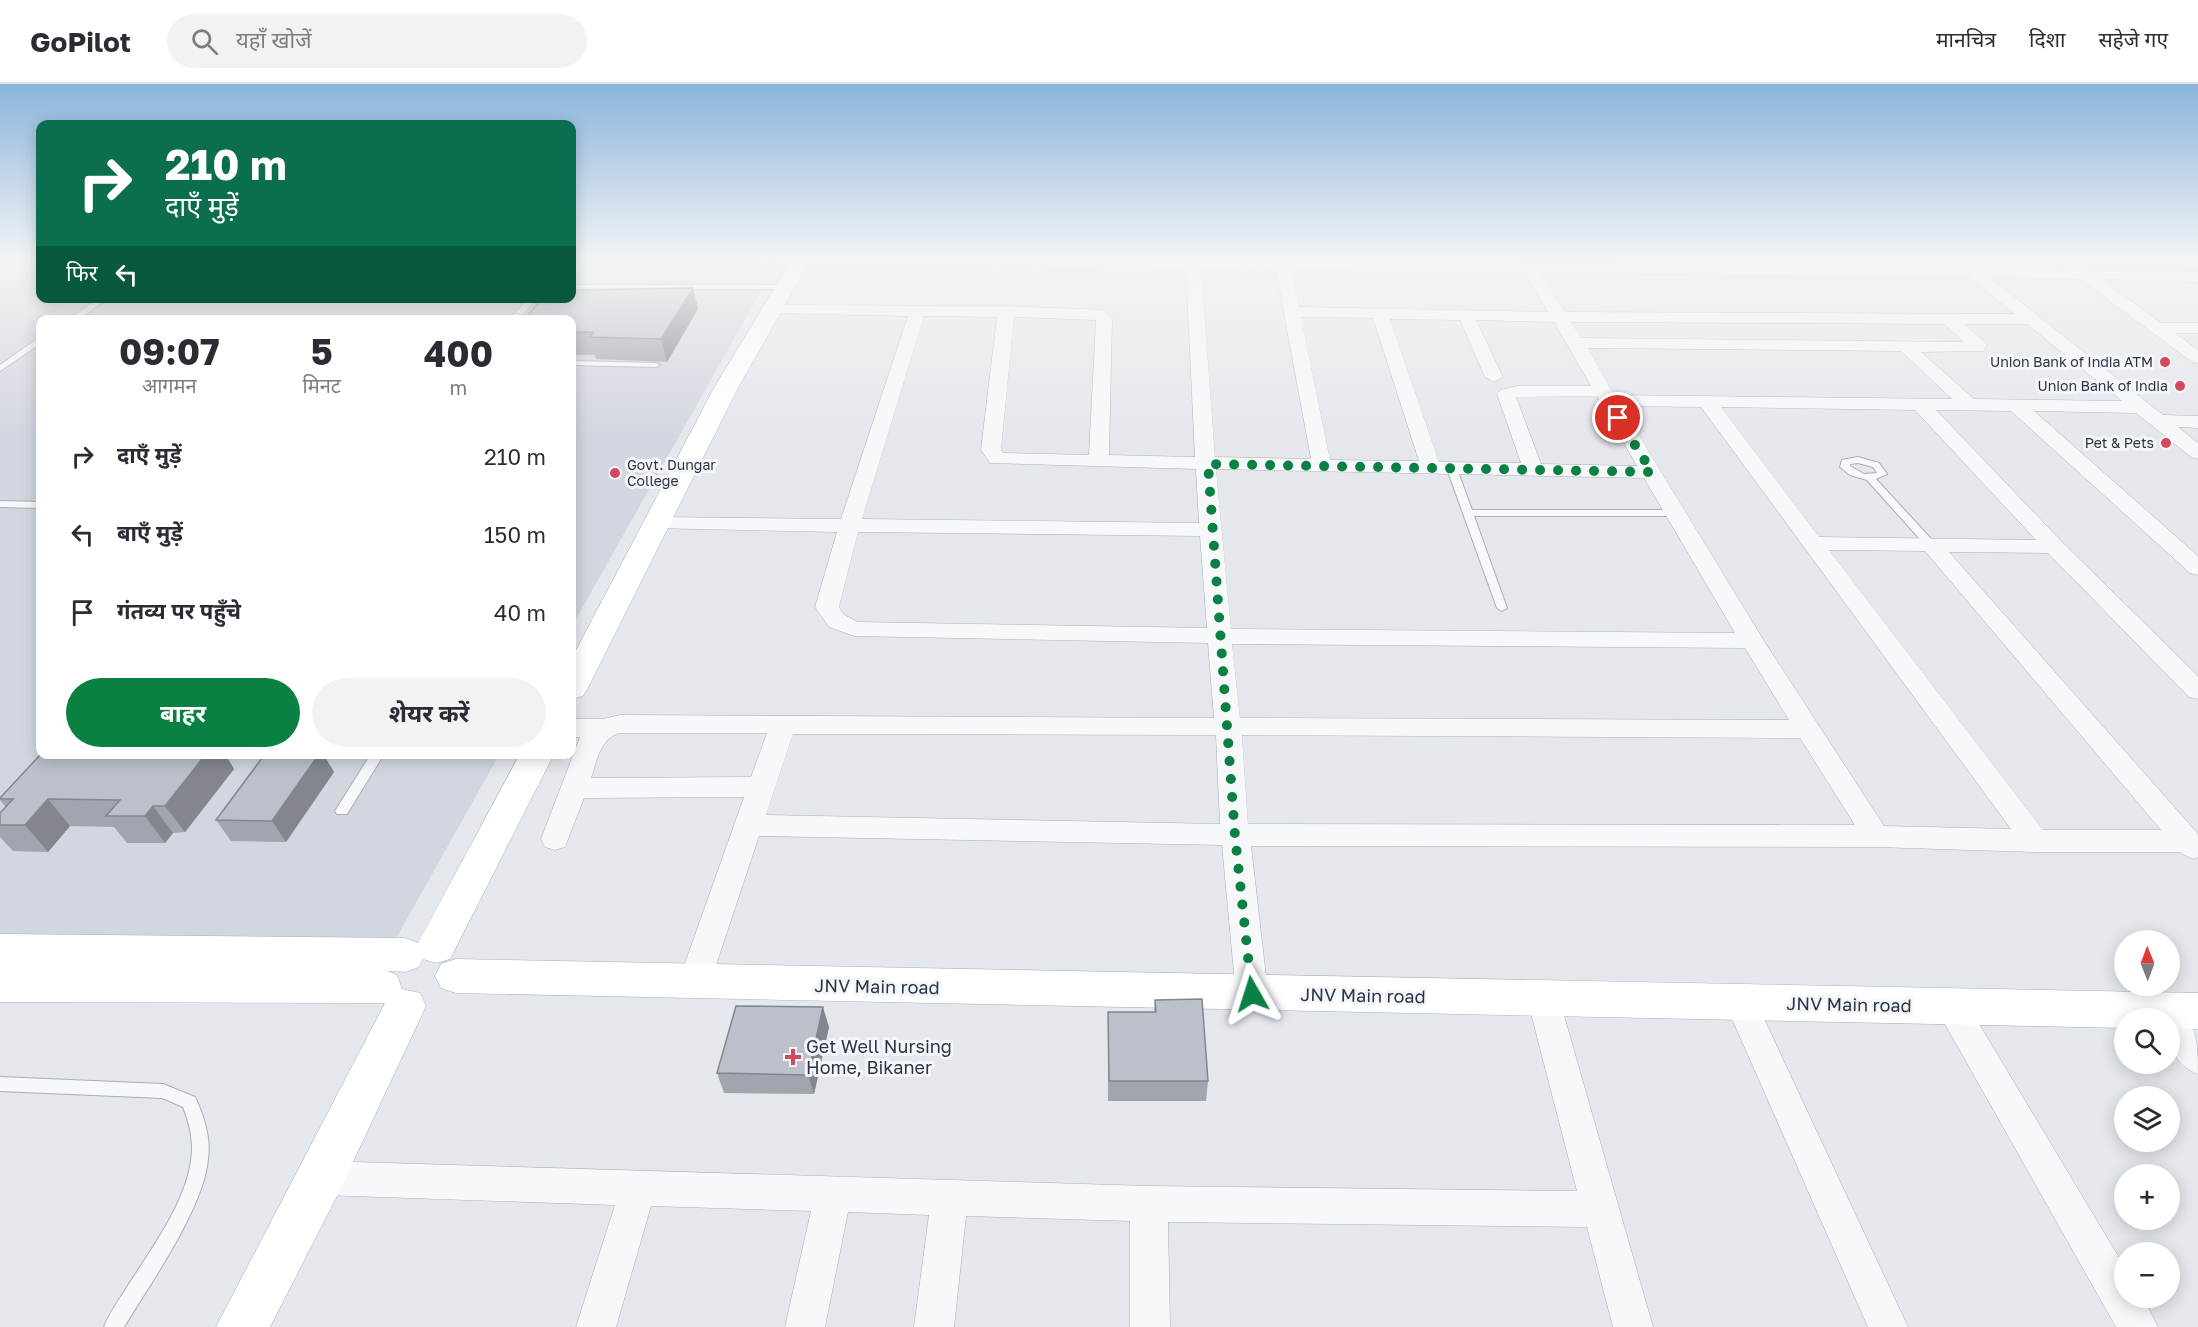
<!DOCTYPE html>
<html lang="hi">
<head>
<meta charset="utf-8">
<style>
  :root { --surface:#fff; --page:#f2f2f3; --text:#2b2b33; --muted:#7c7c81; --line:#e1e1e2; --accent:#0b8043 }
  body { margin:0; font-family:"Golos Text","Noto Sans Devanagari",sans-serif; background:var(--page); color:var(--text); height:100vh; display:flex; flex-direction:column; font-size:22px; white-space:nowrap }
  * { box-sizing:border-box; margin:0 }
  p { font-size:20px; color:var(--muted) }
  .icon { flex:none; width:33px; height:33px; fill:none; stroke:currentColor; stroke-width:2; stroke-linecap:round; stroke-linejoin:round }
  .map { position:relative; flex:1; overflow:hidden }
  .drawer { position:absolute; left:36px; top:231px; width:540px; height:444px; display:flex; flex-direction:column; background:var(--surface); border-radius:12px; box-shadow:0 3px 15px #0003 }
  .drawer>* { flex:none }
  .top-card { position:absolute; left:36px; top:36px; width:540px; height:183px; border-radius:12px; box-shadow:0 3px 15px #0003; background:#0b6e4f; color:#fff; overflow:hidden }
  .needle { width:39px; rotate:359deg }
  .fabs { position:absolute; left:2114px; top:846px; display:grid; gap:12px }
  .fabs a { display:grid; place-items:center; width:66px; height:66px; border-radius:50%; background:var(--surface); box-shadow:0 3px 15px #0003; font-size:30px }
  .pin { position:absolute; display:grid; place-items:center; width:51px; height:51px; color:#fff; margin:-26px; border:3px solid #fff; border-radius:50%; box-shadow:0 2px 6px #0007 }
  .me { position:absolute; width:66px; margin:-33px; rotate:354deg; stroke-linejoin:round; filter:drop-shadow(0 0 4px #0008) }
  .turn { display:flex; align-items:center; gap:21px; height:126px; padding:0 30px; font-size:27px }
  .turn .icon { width:78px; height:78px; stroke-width:2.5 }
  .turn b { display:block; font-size:42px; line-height:51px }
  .then { display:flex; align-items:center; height:57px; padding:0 30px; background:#0003; gap:12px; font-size:22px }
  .eta { display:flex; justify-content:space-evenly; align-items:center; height:102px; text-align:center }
  .eta b { font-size:36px; font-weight:700; line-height:42px }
  .action { display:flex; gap:12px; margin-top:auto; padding:12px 30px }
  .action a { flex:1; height:69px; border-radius:36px; background:var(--accent); color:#fff; font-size:24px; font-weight:700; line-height:69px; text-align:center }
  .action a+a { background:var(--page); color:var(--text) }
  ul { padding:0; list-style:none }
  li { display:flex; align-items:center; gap:18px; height:78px; padding:0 30px }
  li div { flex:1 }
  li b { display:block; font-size:22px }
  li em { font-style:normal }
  header { display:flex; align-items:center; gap:36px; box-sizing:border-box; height:84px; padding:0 30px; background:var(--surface); border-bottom:2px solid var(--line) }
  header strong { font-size:28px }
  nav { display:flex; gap:33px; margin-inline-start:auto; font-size:21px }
  .search { width:420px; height:54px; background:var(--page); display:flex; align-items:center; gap:15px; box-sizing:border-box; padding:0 21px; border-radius:33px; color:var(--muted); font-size:22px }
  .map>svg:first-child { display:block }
  .built { fill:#d2d6de }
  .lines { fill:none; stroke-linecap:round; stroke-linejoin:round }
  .lane-casing { stroke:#a9aeb7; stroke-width:2 }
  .street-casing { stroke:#a9aeb7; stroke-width:1 }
  .secondary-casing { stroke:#a9aeb7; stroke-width:1 }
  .lane { fill:#f7f8fa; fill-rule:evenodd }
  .street { fill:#f7f8fa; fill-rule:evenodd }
  .secondary { fill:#fff; fill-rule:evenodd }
  .wall { fill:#a1a5ae }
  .shaded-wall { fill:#83868d }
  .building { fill:#bbc0ca; stroke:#83868d; stroke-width:1.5 }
  .route { stroke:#0b8043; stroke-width:10; stroke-dasharray:0 18 }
  .poi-dot { fill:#d1495b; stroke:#f4f6f9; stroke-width:2 }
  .labels { text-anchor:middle; stroke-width:6; stroke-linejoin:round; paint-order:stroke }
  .far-poi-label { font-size:14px; fill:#2b3445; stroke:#f4f6f9; text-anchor:end }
  .near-street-label { font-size:18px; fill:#2b3445; stroke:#f4f6f9 }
  .near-poi-label { font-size:18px; fill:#2b3445; stroke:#f4f6f9; text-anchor:start }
</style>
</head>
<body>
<header>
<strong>GoPilot</strong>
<div class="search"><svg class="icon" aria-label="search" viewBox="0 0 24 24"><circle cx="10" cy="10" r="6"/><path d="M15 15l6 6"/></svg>यहाँ खोजें</div>
<nav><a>मानचित्र</a><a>दिशा</a><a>सहेजे गए</a></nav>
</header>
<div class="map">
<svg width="2198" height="1243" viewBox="0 0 2198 1243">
  <rect width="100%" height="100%" fill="#e4e7ec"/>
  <!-- built -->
  <path class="built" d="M0,177H40V214H572V177H778L572,542V236H40V670L499,671L394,858L0,852Z"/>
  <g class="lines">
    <!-- lane casing -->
    <g class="lane-casing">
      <path id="lane" d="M572,201H784L788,203L784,205H572Z
        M99,214H108L78,236H68Z
        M529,214H537L518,236H509Z
        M37,255H40V260L0,287V281Z
        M572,277L656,279L660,281L656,283L572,281Z
        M1858,373L1879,379L1887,390L1876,395L1934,458V462H1926L1867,396L1850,391L1840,383L1842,376ZM1858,379L1873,383L1877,389L1864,390L1850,382V380Z
        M1452,382L1457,385L1472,426H1676L1681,429L1676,432H1474L1507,524L1502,527L1497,524L1447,385Z
        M0,417L40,418V424L0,423Z
        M371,670H384L347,730H337L335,727L337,724Z
        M0,993L163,1000L195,1013C204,1032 211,1053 208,1075C204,1124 150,1200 124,1243H104C109,1229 119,1216 127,1203C150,1167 185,1120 191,1077C194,1059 190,1040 183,1023L162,1014L0,1007Z"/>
    </g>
    <!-- street casing -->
    <g class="street-casing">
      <path id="street" d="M792,177H1236L1961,183L1968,179L1977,183L2198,188V198L2101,195L2161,239H2198V249H2175L2198,266V279L2192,278L2080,195L1989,193L2163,331L2198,332V344L2178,343L2198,359V375L2191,373L2136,329L2034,327L2198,472V491L2190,489L2011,327L1936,326L2062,458L2198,592V615L2189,613L2048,469L1949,468L2198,750V773L2193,775L2179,768H2035L1876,763L1251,762L1268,910L1263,920L1252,924L1241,920L1236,910L1222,761L759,752L710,899L705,908L694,912L683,908L678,899L744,713L584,714L565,763L555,766L545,763L541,755L580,653H572V635H603L620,631L1214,634L1208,559L854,552L829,543L815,523L837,448L651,444L648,439L651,434L659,433L841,435L908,232L767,229L765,226L773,221L1006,222L1104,226L1112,235L1109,371L1195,373L1186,185L800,182ZM1201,185L1276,186L1311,375L1215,373ZM1291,186L1524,188L1548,228L1299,223ZM1540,189L1969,193L2015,230L1565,228ZM924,232L997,233L981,366L990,379L1196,385L1199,439L862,435ZM1014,233L1096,236L1089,371L1003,369L1001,366ZM1301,233L1373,234L1419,377L1330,376ZM1390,235L1460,236L1485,293L1494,298L1503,293L1476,236L1554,238L1591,302H1518L1500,306L1497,310L1521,379L1439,378ZM1571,238L1944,240L1964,258L1581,254ZM1964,240H2027L2122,317L1974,315L1921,268L1983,267L1987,261L1984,257ZM1588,264L1901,267L1952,315L1614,311ZM1597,312L1637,382L1541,380L1516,313ZM1621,322L1701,323L2011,745L1884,742L1764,557ZM1721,323L1915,326L2036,456L1819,453ZM1216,385L1644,394L1735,549L1231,545ZM858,448L1200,452L1207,544L857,538L843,530L839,523ZM1829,466L1925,467L2161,746H2043ZM1232,560L1745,564L1789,636L1240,634ZM620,649H767L751,693L591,694C597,677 600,654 620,649ZM793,650L1216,651L1220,740L766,731ZM1242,651L1800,654L1855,741L1248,740Z
        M1543,900L1554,904L1559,914L1653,1243H1613L1587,1143L1168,1138L1170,1243H1130V1137L966,1132L954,1243H914L929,1131L848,1128L825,1243H785L811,1127L651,1122L616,1243H576L615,1121L321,1111L308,1106L303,1094L308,1082L321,1077L1149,1102L1577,1107L1527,914L1532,904Z
        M1741,905L1752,909L1908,1243H1868L1725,919L1730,909Z
        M1952,909L1963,913L2124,1182V1214H2143L2158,1243H2116L1941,933L1936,923L1941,913Z
        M2169,921C2198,933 2198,961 2198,990C2172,980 2169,960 2169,934H2153L2157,925Z"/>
    </g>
    <!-- secondary casing -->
    <g class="secondary-casing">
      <path id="secondary" d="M791,177H810L739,302L588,604L583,612L572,615V574L715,302Z
        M520,670H554L450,875L436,879L423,875L419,883L405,888L387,887L397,891L402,905L420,909L426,922L338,1110L270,1243H216L385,919L0,918V884H21H0V850L405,854L418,859Z
        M456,875L2198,909V945L2169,944V934H2124V944L456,909L441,904L435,892L441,880Z"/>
    </g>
    <!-- lane -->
    <use href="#lane" class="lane"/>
    <!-- street -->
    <use href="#street" class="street"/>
    <!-- secondary -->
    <use href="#secondary" class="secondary"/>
  </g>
  <!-- wall -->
  <path class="wall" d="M693,204L698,225L667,278L596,275L595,271H572V236Z
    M41,670H225L234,685L185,748L173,749L165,759H127L114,743L70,742L48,768L13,767L0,753V729L6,723L0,716V714Z
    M265,670H323L334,688L286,758L231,757L216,736Z
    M1155,916L1208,997L1206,1017H1108V928H1154Z
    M829,943L814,1010L724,1009L717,989Z"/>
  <!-- shaded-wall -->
  <path class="shaded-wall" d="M693,204L698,225L667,278L661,255Z
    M206,670H225L234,685L185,748L165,722Z
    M319,670H323L334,688L286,758L272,737Z
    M48,715L70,742L48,768L25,741Z
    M153,722L173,749L165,759L145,732Z
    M823,923L829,943L814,1010L808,991Z"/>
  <!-- building -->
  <path class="building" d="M693,204L661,255L590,253L593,248H572V236H524L542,214H572V206Z
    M41,670H206L165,722H153L145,732H106L120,716L48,715L25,741H0V729L13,715H0V714Z
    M265,670H319L272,737L216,736Z
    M1202,915L1208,997H1109L1108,928H1156L1155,916Z
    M736,922L823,923L808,991L717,989Z"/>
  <!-- sky -->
  <linearGradient id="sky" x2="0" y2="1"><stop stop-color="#8bb4dd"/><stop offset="0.5" stop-color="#f3f4f6"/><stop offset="1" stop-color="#f3f4f6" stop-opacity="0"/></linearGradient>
  <rect width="2198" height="351" fill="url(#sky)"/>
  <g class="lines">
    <!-- route -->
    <path class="route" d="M1252,910L1235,752L1208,380L1652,388L1618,334"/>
  </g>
  <!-- markers -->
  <g class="poi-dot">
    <circle cx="2165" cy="278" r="6"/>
    <circle cx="2180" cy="302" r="6"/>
    <circle cx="2166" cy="359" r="6"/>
    <circle cx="615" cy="389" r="6"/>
    <path d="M790 964h6v6h6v6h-6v6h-6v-6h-6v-6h6z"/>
  </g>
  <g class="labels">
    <!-- far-poi labels -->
    <g class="far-poi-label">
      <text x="2153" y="283">Union Bank of India ATM</text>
      <text x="2168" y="307">Union Bank of India</text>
      <text x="2154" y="364">Pet &amp; Pets</text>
      <text x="627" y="386" text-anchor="start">Govt. Dungar<tspan x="627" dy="16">College</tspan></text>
    </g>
    <!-- near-street labels -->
    <g class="near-street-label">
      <text transform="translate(877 903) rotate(1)" y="6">JNV Main road</text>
      <text transform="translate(1363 912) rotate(1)" y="6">JNV Main road</text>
      <text transform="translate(1849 921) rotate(1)" y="6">JNV Main road</text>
    </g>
    <!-- near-poi labels -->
    <g class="near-poi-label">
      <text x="806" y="969">Get Well Nursing<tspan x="806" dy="21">Home, Bikaner</tspan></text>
    </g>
  </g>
</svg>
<div class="fabs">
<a><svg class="needle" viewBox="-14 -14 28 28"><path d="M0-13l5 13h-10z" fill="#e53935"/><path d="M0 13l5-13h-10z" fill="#7c7c81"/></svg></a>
<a><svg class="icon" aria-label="search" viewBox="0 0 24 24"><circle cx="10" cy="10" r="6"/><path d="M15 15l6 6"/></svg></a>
<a><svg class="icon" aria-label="layers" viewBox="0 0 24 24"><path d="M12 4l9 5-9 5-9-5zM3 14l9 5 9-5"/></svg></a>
<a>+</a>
<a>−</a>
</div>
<div class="pin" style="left:1618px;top:334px;background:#d93025"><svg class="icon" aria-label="arrive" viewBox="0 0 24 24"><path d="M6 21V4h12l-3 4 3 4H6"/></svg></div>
<svg class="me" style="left:1252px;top:910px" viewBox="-20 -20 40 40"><path d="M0-17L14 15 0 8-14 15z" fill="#0b8043" stroke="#fff" stroke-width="4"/></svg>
<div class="top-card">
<div class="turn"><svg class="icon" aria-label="right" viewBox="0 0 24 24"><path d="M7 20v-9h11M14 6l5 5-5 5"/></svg><div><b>210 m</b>दाएँ मुड़ें</div></div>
<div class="then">फिर<svg class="icon" aria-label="left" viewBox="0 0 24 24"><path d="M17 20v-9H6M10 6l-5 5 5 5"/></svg></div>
</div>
<section class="drawer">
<div class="eta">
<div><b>09:07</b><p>आगमन</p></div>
<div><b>5</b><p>मिनट</p></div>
<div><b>400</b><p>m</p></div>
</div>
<ul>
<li><svg class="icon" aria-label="right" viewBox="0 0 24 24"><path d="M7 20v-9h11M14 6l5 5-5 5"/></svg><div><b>दाएँ मुड़ें</b></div><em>210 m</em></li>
<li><svg class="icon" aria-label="left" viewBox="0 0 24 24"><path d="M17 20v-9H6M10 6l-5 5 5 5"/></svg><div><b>बाएँ मुड़ें</b></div><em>150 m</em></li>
<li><svg class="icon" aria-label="arrive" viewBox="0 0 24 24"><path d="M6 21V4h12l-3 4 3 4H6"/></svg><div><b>गंतव्य पर पहुँचे</b></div><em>40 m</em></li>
</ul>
<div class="action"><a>बाहर</a><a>शेयर करें</a></div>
</section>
</div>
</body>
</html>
